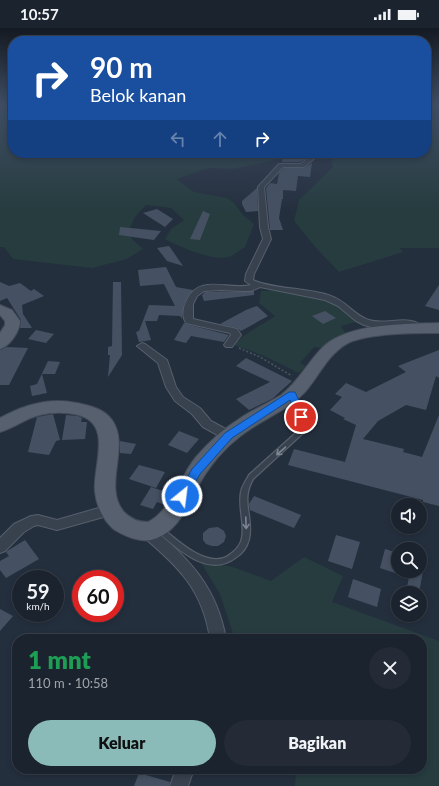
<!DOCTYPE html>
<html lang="id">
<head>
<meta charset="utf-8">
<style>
  :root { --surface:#1b232e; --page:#242b36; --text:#f1f3f6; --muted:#a0a4aa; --line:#39404a; --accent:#8bbbb9 }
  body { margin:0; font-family:Lato,sans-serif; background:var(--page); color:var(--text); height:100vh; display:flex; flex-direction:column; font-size:15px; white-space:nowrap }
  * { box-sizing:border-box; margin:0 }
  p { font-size:13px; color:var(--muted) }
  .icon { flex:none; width:22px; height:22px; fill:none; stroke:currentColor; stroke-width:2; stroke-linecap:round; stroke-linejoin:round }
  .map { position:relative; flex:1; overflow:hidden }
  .sheet { position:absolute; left:12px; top:606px; width:415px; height:140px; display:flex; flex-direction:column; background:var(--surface); border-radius:16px; box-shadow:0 2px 6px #0003,0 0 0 1px var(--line) }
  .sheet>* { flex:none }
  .hud { position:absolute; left:8px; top:8px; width:423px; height:122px; border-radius:16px; box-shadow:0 2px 6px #0003,0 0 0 1px var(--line); background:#1a4fa0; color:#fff; overflow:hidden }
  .fabs { position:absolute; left:391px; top:470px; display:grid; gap:8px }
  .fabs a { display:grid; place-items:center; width:36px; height:36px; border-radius:50%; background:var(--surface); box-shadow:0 2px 6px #0003,0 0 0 1px var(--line); font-size:20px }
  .speed { position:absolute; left:12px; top:542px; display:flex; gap:8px; font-size:20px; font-weight:700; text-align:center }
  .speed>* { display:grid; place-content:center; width:52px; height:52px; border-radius:50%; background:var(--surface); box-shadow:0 2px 6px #0003,0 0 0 1px var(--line); line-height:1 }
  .speed small { font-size:10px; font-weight:400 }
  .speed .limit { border:6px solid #d22; background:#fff; color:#111 }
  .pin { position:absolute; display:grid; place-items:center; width:34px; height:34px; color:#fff; margin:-17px; border:2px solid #fff; border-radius:50%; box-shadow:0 1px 4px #0007 }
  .me { position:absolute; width:44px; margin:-22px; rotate:29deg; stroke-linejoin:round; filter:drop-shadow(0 0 3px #0008) }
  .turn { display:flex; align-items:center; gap:14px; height:84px; padding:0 16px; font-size:18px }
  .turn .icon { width:52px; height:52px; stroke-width:2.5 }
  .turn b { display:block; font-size:28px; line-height:34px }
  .lanes { display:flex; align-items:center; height:38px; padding:0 16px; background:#0003; justify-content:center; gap:20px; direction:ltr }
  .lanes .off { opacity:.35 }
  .round { display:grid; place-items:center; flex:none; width:42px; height:42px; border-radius:21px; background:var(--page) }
  .summary { display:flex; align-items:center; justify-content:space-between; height:68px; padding:0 16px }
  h1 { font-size:24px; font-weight:800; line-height:30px; color:#1e9e55 }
  .action { display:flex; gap:8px; margin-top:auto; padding:8px 16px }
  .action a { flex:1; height:46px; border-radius:24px; background:var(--accent); color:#111; font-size:16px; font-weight:800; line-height:46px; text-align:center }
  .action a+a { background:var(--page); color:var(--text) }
  .status { display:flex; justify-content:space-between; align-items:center; height:28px; padding:0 20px; background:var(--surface); direction:ltr }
  .status svg { height:11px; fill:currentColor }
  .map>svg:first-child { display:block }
  .green { fill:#263c3f }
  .building { fill:#455162 }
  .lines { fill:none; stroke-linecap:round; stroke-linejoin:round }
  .lane-casing { stroke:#565f6c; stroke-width:2.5 }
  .street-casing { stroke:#565f6c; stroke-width:2 }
  .primary-casing { stroke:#414a57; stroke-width:2 }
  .path { stroke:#44595c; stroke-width:1.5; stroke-dasharray:2 2; stroke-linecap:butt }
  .lane { fill:#38414e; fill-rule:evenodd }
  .street { fill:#38414e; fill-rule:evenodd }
  .primary { fill:#56606e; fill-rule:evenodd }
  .oneway { stroke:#7c8592 }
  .route { fill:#1a73e8; stroke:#114b97 }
</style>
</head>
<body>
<div class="status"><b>10:57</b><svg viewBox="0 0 49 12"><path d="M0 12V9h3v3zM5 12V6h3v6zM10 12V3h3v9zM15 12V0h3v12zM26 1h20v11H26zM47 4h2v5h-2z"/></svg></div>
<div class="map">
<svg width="439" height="758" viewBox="0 0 439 758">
  <rect width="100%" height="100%" fill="#242f3e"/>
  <!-- green -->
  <path class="green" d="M0,77H13V125H283L272,133L232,141L209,140L176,151L194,164L227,170L234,175L243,187L254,196L245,219C240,222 234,227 229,229C211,233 180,219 165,211L171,201L184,192L171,180L146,177L135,189L129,202L132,211L143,221L127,231L92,240L13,231L4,219H0Z
    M426,77H439V220H399L403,224L339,244L317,221L294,193L299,172L333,139L331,128L332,125H426Z
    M280,262L318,270L338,278L356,294L341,298L346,306L323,320L314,319L300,335L306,338L299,345L262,327L234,317C245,304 261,298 275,288L259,275L261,263Z
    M304,529L343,548L332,574L439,613V758H295L296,741H422V611H233L234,608L220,566L200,533L233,539L271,553Z"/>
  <!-- building -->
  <path class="building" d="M283,127L305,131L300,134H282Z
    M312,135L310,149L298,148L296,163L283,162V171H282L279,190L283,202H270L266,160L270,155L277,156L279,145L284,140H304Z
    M257,160L258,183L246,184L242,176V173Z
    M157,181L173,191L165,199L143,185Z
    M203,183L210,186L200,212L190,211Z
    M120,199L161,203L154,212L119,207Z
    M169,218L174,225L183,238L167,233L157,220Z
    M166,239L176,259L193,262L184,276L182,291L180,288L159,287L157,293H145L151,312L139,314L136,304L139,303L149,277L175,278L164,256L140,258L138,242Z
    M0,254L9,258L20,255L31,263L34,261L44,268L22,277L23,286L32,300H20L21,292L7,270L0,273Z
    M113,254H121L122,327L108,349L110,327H108V319L112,318Z
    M439,257V282L425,278Z
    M254,263V267L204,273L202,267L205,264Z
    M257,278L268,288L241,303L237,300L220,296L246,282Z
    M325,283L336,290L323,296L312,288Z
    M184,295L186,296L229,307L224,314L191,308L186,315L174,312Z
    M36,302L54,306L46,315L28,311Z
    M7,319L28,320L9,357H0V322Z
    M439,322V350L436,348L426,382L406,377L378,393L363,411L404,421L403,424L422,429L439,387V478L423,474V472L288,437L294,421L345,434L356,397L343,391L345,390L330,382L342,369L335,366L346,355L366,364L406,344L398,338Z
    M246,330L292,353L272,371L249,382L236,371L270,354L236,338Z
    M48,333L60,334L55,346H42L47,365L32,368L30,358L37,356Z
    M53,386L60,412L56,413L49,427L28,424L37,389Z
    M66,387L78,388L82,390L81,394H87L85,411L62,412Z
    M179,403L199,411L187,425L168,417Z
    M120,413L136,416L131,426L120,425Z
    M139,437L165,444L156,460L129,451Z
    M151,459L172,466L165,477L157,474L153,481L140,477Z
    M254,468L301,487L294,500L250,482L249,476Z
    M218,499L224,503L226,508L224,514L218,518H212L206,516L203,512V505L209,500Z
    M336,507L360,514L352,541L328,533Z
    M25,512L39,531L6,550L0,542V533L9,528L6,524L7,523Z
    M385,521L398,525V546L380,540Z
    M410,543H423L419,565H406Z
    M353,551L381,561L377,579L348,569Z
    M0,581L13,588L0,603Z
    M139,745L170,754L169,758H134Z"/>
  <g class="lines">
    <!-- lane casing -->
    <g class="lane-casing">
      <path id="lane" d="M292,365L294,366C301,378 306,391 303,405L253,451C240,473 254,489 249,511C247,519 242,526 235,530C208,550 178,521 158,504L157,502L158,500L160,499L162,500C177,512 203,537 224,530C227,529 229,527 232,525C236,522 241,516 242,510C245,495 238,479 241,464C242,458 246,453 249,447L297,404C300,391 295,379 289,367Z"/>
    </g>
    <!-- street casing -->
    <g class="street-casing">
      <path id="street" d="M314,125H321L304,139H283L264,159L268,199L271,211L254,246L253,252C275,262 307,259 331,268C346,273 355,288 369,292C387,298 411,284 425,301L420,304L403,298L372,299L364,297L356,293L338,278L325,272L260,259L251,263H242L221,262L204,263L197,268L193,276V291L237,301L241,307L232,319H226L224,317L231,307L230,305L186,295C182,289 183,280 186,274C199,244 228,263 251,257L245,253L246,246L263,211L260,199L258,159L279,136H301Z
        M142,315L145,316L167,332L176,359L183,369L200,380L211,393L233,405L235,408L233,411H225L203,399L192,386L175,373L166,359L158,335L137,318Z
        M109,477L114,478L116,482L114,486L57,502L38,497L34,498L24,504L5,523L0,525V510L14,496L31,488L38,487L57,492Z
        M146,498L151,499C190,531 217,560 226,611H210C203,562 178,538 141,507L139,503L141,499Z
        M176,741H194L188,758H170Z"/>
    </g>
    <!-- primary casing -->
    <g class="primary-casing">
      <path id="primary" d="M0,277L12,282L20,293C20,303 10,318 0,321V305L5,297V293L0,287Z
        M439,295V305C415,305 370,305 348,315C328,326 319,348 305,364C290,380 270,388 252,400C236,410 220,425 209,441C191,464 184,504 151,512C139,514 124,508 115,502C111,500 109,496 106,493C100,484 96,475 95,464C92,439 114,396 78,387C65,384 53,384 40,387C26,390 14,400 0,404V390C23,377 50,369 77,375C90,378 103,380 112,392C131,419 102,458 124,484C131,491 138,494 148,494C171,483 180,448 196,429C208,415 223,401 239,391C252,382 267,376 281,367C298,354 308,334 323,319C348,295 405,296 439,295Z"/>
    </g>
    <!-- path -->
    <path class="path" d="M239,320L260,329L292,348"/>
    <!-- lane -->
    <use href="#lane" class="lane"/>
    <!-- street -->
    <use href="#street" class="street"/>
    <!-- primary -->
    <use href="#primary" class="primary"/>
  </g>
  <!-- one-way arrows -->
  <defs><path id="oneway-shaft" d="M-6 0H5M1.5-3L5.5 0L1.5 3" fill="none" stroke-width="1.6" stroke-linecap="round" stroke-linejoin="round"/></defs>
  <g class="oneway">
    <use href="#oneway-shaft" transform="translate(281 423) rotate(139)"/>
    <use href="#oneway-shaft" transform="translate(246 495) rotate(88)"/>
  </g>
  <!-- sky -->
  <linearGradient id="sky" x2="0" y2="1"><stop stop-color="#141a22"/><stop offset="0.42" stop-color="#3f4d63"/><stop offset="1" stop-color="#3f4d63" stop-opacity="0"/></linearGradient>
  <rect width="439" height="183" fill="url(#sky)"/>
  <!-- route -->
  <path class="route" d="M289,364H295L296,366L306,389L304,391H298L290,372L232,410L200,446L186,471H178L177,468L192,441L225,405Z"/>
</svg>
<div class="fabs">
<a><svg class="icon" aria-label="sound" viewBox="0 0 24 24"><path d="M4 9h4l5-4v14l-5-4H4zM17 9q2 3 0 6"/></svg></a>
<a><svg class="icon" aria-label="search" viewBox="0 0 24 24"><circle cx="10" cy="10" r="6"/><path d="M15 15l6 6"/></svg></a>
<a><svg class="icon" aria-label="layers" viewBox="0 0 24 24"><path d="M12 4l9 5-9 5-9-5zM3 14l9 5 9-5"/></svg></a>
</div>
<div class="speed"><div>59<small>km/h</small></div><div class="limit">60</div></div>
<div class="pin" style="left:301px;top:389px;background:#d93025"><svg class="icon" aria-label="arrive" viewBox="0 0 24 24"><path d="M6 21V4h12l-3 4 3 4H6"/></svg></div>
<svg class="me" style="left:182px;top:468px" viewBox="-20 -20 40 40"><circle r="17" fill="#1a73e8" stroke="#fff" stroke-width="3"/><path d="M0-11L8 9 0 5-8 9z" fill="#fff"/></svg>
<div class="hud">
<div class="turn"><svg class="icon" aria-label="right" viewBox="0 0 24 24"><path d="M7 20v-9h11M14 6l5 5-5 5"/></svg><div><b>90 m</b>Belok kanan</div></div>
<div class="lanes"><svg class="icon off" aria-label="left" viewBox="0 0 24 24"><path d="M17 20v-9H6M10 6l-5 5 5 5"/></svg><svg class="icon off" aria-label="ahead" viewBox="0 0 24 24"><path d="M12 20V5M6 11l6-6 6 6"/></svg><svg class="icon" aria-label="right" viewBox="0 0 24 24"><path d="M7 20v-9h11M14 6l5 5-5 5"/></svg></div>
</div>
<section class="sheet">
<div class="summary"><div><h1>1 mnt</h1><p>110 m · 10:58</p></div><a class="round"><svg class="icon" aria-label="close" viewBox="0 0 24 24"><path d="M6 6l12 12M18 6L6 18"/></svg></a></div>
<div class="action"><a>Keluar</a><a>Bagikan</a></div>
</section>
</div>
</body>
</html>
